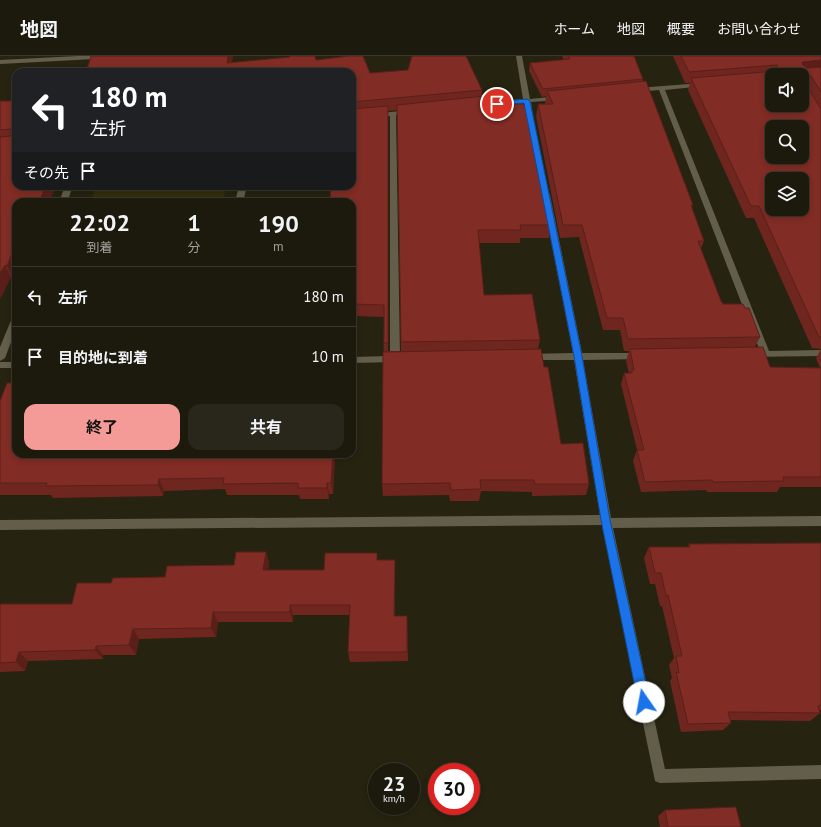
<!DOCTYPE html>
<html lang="ja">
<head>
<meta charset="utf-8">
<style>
  :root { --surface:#1c1a0d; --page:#29271b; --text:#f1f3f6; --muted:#a0a19d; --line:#3a382e; --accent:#f59b97 }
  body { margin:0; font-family:"PT Sans","Noto Sans JP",sans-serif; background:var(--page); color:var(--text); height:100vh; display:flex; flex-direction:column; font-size:15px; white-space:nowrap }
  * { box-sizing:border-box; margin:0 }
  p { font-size:13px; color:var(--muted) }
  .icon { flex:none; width:22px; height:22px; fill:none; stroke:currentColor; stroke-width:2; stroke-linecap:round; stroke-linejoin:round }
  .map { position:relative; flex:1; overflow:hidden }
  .side { position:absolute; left:12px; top:142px; width:344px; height:260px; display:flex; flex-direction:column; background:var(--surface); border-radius:12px; box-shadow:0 2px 6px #0003,0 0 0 1px var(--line) }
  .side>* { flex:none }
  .guide { position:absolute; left:12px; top:12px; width:344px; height:122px; border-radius:12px; box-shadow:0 2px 6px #0003,0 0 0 1px var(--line); background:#202124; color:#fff; overflow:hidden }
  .controls { position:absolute; left:765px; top:12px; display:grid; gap:8px }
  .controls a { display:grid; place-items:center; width:44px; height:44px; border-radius:8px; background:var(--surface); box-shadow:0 2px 6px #0003,0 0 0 1px var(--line); font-size:20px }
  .speed { position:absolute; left:368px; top:707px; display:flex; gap:8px; font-size:20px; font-weight:700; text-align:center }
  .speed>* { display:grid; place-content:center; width:52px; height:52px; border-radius:50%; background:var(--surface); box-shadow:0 2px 6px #0003,0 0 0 1px var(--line); line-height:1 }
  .speed small { font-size:10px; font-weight:400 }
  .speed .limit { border:6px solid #d22; background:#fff; color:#111 }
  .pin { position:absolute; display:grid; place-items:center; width:34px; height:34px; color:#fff; margin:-17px; border:2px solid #fff; border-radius:50%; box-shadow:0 1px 4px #0007 }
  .me { position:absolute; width:44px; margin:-22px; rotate:348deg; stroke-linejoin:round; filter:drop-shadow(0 0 3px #0008) }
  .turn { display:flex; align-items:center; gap:14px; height:84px; padding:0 12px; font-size:18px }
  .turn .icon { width:52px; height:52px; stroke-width:2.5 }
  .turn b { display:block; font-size:28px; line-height:34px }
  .then { display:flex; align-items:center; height:38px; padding:0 12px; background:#0003; gap:8px; font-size:15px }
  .eta { display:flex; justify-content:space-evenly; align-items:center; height:68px; text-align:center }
  .eta b { font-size:24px; font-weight:700; line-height:28px }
  .button { display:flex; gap:8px; margin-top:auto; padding:8px 12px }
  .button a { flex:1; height:46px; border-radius:12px; background:var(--accent); color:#111; font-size:16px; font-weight:700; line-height:46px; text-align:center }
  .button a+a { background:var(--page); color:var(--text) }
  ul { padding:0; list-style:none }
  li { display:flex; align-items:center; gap:12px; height:60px; padding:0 12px; border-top:1px solid var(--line) }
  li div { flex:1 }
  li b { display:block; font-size:15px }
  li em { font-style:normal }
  header { display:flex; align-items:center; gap:24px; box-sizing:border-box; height:56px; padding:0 20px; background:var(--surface); border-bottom:1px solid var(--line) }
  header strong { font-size:19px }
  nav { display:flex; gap:22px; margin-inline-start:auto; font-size:14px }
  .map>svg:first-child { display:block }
  .green { fill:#342d0d }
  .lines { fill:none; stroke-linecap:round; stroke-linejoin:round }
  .minor { fill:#625e4a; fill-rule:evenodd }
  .wall { fill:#6f261f; fill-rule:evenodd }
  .shaded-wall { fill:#5a1f19 }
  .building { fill:#812c24; stroke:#5a1f19; fill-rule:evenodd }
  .route { fill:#1a73e8; stroke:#114b97 }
</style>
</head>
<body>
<header>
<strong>地図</strong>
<nav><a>ホーム</a><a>地図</a><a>概要</a><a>お問い合わせ</a></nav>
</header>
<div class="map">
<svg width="821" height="771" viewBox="0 0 821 771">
  <rect width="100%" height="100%" fill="#262311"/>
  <!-- green -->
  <path class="green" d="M96,130H226L223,146H90Z"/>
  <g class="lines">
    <!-- minor -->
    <path class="minor" d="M78,0H117L114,2L0,8V4Z
      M516,0H522L530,43L559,40L562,42L559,44L531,46L533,61L530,63L527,61L524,47L479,51L476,49L479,47L523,43Z
      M702,27L705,29L704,30L665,34L769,295L821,294V300L750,301L748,299L750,297L760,295L659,34L637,36L634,34L637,32Z
      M410,54L413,56L412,57L396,59L400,300L402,303L397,306L352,307V301L390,300V60L352,64V60Z
      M65,130H73L67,146H59Z
      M239,130H247L243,146H235Z
      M543,137H549L550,139L582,297H641L646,300L641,303L583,304L611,462L821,460V470L613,472L665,713L821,709V723L660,727L655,725L602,469L0,474V464L600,459L574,304H529L524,301L529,298L573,297L542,139Z
      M16,259V273L5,302L0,305V291L12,262Z
      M0,306H16V312H0Z"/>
  </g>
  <!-- wall -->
  <path class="wall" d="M91,0H233L232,6L316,4L370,17L482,34V40L552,169L549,182H520V187H479L484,239L540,284L538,293L544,311L561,388L589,428L586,439L532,440V436L481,435L479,445H450L449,439L383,440L382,428L384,261L352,260V16ZM397,54L401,295H388V55Z
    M562,0H634L643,23V25L693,149L692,152L704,185L701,193L721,245L723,248L760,281L755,291L770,311L820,312L816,302L821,293V431H780L777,436H707L706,434L641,436L633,405L637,394L621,328L624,317H629L626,305L629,295H624L620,274H603L579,181L560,182L536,60L538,48H545L546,40L542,41L529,15L530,7L564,4Z
    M673,0H821V293L812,292L754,162H746L688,34L690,27H685Z
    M0,45H16V130H56L49,146H16L13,222L11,221L0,243Z
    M0,345L16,398H335L333,438H329V443H300L299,439H227L225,433L164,435L163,440L53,442L51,439H0Z
    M821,487V654H819L820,657L810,665L731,664V667L723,674L681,676L670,625L672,622L669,609L674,602L662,550H660L655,528H650L644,502L649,491H688L689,488Z
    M266,496L269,507L268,514H324L377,504L395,514V560H407L408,605L350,606L348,596L350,559H293V566H218L216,581L139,583L136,599H103V603L28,605L25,615L0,616V548H72L111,527L165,521L234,509Z
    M665,754L741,771H660L658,760Z"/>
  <!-- shaded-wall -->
  <path class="shaded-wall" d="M228,0H233L230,16L227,7Z
    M821,4V15L799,18L802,8L803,6Z
    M46,130H56L49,146H39Z
    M16,187V215L13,222L7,210Z
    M5,209L11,221L0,243V218Z
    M333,398H335L333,438L331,427Z
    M159,423L164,435L163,440L158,429Z
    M327,427L329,438V443L327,432Z
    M266,496L269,507L267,524L263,514Z
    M395,504V570L394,560Z
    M290,549L293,559V566L290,556Z
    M213,556L218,566L216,581L211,572Z
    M133,573L139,583L136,599L129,589Z
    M96,590L103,599V603L95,594Z
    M19,596L28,605L25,615L16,606Z"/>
  <!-- building -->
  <path class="building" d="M91,0H228L227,7L290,1L289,0H315L316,4L349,0H363L370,17L408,14L412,0H466L482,34L352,46V16H86Z
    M568,0H634L643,23L543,33L530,7L570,3Z
    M681,0H821V4L803,6L802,8L807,12L821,11V36L811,20L806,18L805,27L821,53V281H819L759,150H751L691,22L776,15L777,9L689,16ZM772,19H802V49H772ZM772,71H802V101H772ZM772,123H802V153H772Z
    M646,25L693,149H691L704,185H698L721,245L723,248H743L745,252H749L760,281L628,283L623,262H607L582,169H563L538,48H553L547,35Z
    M485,40L489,48H528L552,169H520L521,174H478L484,239L532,238L540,284L401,286L397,49Z
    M0,45H16V130H46L39,146H16V187L7,210L5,209L0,218V81L11,80L12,79L11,73L0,74Z
    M388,50V287H384V249L352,248V146H330L331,130H352V53Z
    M763,291L770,311L821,312V421H783L784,425L713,426L712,424L645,426L637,394H644L624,317H632V314H634L630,293Z
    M541,293L544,311H548L561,388L583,387L589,428H535L534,424H480L481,433L451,434L450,427L382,428L383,296Z
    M7,327H16V398H333L331,427H327V432H298V427L223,428L224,422L159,423L158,429L46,430L47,427H0V345Z
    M821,487V649L818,650L820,657L728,656L731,667L688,668L676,616L679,617L676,600H682L668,539L666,540L661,517H655L649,491H690L689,488Z
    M236,496H266L263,514H324L325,497H377V504H395L394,560H407V596H348L350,549H290V556H213L211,572L133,573L129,589L96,590L95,594L19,596L16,606L0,607V548H72L77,527H111L113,522L165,521L167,510L234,509Z
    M736,751L741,771H668L665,754Z"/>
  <!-- route -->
  <path class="route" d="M527,43L530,45L582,300L610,464L650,646L648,649L644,651L640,649L638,646L601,464L574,300L524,47L497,49L494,48L497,46Z"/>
</svg>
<div class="controls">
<a><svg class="icon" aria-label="sound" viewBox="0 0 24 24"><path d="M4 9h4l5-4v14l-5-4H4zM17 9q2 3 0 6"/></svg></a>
<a><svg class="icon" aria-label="search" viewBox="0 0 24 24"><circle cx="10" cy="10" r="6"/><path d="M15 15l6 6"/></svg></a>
<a><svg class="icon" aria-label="layers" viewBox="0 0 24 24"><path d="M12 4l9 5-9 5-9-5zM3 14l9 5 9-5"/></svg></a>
</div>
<div class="speed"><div>23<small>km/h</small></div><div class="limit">30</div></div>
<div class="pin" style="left:497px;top:48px;background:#d93025"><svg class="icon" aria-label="arrive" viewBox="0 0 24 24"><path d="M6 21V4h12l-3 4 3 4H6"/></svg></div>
<svg class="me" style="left:644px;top:646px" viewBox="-20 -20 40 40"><circle r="19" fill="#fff"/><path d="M0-13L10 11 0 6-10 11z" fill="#1a73e8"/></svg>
<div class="guide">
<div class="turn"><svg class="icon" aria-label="left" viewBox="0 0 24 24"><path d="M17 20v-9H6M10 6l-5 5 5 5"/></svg><div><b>180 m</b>左折</div></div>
<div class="then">その先<svg class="icon" aria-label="arrive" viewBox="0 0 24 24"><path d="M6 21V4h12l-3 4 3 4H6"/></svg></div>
</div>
<section class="side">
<div class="eta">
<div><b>22:02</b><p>到着</p></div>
<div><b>1</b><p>分</p></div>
<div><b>190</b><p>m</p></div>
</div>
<ul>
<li><svg class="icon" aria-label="left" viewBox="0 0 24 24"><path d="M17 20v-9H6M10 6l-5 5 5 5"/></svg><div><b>左折</b></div><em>180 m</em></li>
<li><svg class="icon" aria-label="arrive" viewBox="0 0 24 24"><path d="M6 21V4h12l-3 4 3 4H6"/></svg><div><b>目的地に到着</b></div><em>10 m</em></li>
</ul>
<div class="button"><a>終了</a><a>共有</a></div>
</section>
</div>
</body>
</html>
